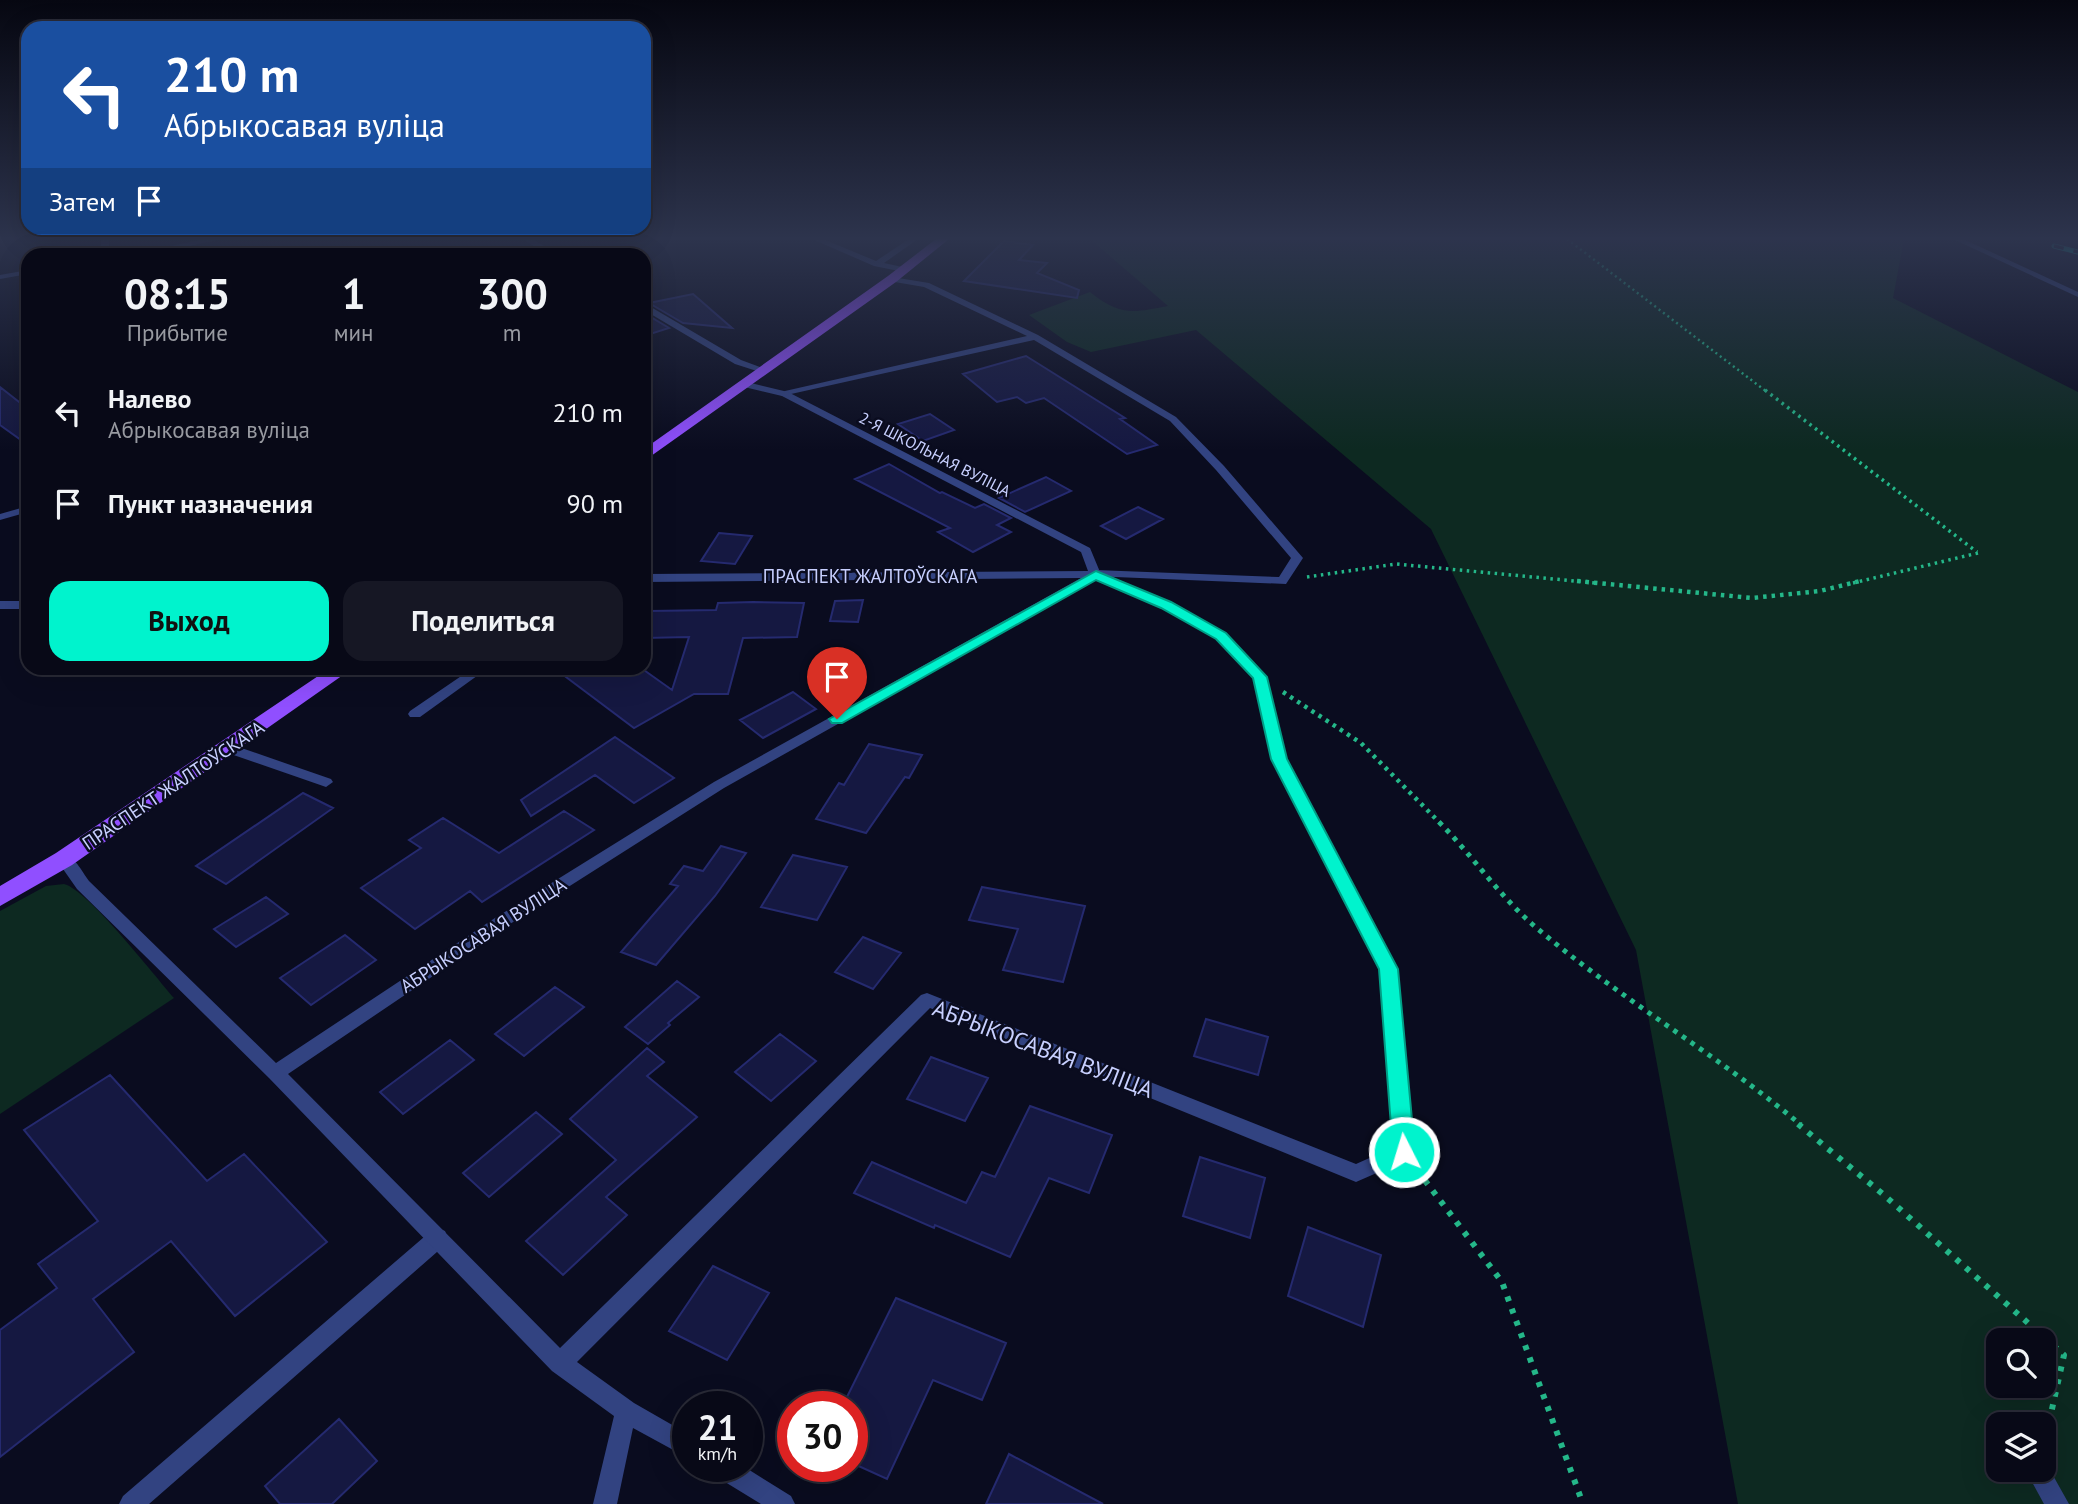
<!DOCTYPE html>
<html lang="ru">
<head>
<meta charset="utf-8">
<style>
  :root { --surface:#080917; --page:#161724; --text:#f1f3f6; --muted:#989aa1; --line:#292a36; --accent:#00f3cd }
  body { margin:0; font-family:"PT Sans",sans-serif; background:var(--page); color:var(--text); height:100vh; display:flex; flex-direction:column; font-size:26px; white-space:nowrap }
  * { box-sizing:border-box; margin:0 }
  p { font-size:23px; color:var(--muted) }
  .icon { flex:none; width:38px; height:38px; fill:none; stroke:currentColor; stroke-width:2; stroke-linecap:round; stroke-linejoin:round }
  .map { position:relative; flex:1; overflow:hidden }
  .panel { position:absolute; left:21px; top:248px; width:630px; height:427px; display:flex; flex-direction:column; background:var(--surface); border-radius:21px; box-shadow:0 7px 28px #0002,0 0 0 2px var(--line) }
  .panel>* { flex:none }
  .banner { position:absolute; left:21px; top:21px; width:630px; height:214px; border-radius:21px; box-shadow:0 7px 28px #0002,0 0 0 2px var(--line); background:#1a4fa0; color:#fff; overflow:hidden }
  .buttons { position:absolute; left:1986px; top:1328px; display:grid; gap:14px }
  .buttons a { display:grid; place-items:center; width:70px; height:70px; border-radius:14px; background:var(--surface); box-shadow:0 7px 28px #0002,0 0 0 2px var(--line); font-size:35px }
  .speed { position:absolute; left:672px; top:1391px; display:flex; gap:14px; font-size:35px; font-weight:700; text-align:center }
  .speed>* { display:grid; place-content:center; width:91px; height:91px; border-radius:50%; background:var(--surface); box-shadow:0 7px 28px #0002,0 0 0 2px var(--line); line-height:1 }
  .speed small { font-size:18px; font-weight:400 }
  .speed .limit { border:10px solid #d22; background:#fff; color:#111 }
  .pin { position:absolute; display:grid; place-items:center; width:60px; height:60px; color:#fff; margin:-72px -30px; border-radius:50% 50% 50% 0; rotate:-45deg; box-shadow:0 0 7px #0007 }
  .pin .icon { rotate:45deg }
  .me { position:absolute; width:77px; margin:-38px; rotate:355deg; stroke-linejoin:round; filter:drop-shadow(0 0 5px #0008) }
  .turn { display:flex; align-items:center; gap:24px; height:147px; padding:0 28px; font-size:32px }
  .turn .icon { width:91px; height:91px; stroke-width:2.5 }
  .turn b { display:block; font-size:49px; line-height:60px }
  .then { display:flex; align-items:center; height:66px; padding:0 28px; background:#0003; gap:14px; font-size:26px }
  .eta { display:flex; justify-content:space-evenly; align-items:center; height:119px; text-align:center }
  .eta b { font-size:42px; font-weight:800; line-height:49px }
  .cta { display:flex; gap:14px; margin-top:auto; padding:14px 28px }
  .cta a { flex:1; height:80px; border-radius:21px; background:var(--accent); color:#111; font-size:28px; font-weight:800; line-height:80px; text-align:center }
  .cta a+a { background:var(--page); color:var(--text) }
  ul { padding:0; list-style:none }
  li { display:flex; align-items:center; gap:21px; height:91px; padding:0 28px }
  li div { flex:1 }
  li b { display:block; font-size:26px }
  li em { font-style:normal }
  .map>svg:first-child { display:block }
  .green { fill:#0d2921; fill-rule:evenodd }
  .building { fill:#151841; stroke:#252a6f; stroke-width:2 }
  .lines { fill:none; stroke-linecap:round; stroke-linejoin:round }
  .path-far4 { stroke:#24b789; stroke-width:2.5; stroke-dasharray:2 3.5; stroke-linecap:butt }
  .path-far3 { stroke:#24b789; stroke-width:3.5; stroke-dasharray:2.5 4.5; stroke-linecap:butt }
  .path-far2 { stroke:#24b789; stroke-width:4.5; stroke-dasharray:3.5 5; stroke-linecap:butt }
  .path-far1 { stroke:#24b789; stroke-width:5; stroke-dasharray:4.5 6; stroke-linecap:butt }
  .path { stroke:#24b789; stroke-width:6; stroke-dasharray:5 8; stroke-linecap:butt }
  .service { fill:#324381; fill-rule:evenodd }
  .minor { fill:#324381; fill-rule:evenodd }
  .tertiary { fill:#324381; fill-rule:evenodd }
  .primary { fill:#904fff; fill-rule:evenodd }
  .rail-casing { stroke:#00f3cd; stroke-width:5 }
  .rail { stroke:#0a0c1f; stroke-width:3.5; stroke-dasharray:10; stroke-linecap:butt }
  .route { fill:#00f3cd; stroke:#009e85; stroke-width:2 }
  .labels { text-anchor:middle; stroke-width:5; stroke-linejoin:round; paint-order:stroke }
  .far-street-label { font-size:16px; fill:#c8d0ff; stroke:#0a0c1f }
  .street-label { font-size:19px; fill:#c8d0ff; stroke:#0a0c1f }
  .near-street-label { font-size:23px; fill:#c8d0ff; stroke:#0a0c1f }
</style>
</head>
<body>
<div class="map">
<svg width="2078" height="1504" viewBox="0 0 2078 1504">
  <rect width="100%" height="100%" fill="#0a0c1f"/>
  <!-- green -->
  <path class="green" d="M1090,239H1904L1893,298L2078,392V1504H1738L1636,950L1431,529L1196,330L1091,352L1067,342L1029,315L1090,292C1120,316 1132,313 1168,306ZM1998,1340H2044V1386H1998ZM1998,1424H2044V1470H1998Z
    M64,884C87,889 154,975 174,998L0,1114V911L46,886Z"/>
  <!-- building -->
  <path class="building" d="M1004,241L1033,245L1019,260L1047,263L1037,273L1079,290L1077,298L964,281Z
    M693,294L732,328L683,323L649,303Z
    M644,313L669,328L644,336Z
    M1026,356L1125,418L1120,419L1157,445L1127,454L1044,398L1026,403L1017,397L997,402L963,374Z
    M0,387L28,409V445L0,425Z
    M930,414L954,430L923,441L898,424Z
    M889,464L940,493L942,492L975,508L984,504L1011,518L997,525L1011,532L973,552L938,532L950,528L855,479Z
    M1046,477L1071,491L1025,512L999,498Z
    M1138,507L1163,519L1126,539L1101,526Z
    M719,533L752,536L735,564L701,561Z
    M863,600L858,622L830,621L835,601Z
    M753,602L804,603L797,637L743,638L728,694H694L634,728L554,668H641L672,690L689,637L644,638V625L649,611L716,610L718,603Z
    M793,692L816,709L763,738L740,720Z
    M615,737L674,778L634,803L595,775L531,816L521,800Z
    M869,744L922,755L909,778L905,777L866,833L816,819L839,783L844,785Z
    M303,793L333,808L226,884L196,866Z
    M564,811L594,830L482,902L470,891L415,929L361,888L421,848L409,840L443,818L499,853Z
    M721,846L746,853L715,896L656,965L621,952L678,886L670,884L684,866L703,871Z
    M793,855L847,867L817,920L761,907Z
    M982,887L1085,906L1063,982L1003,970L1018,929L969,920Z
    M266,897L288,914L236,947L214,929Z
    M345,935L376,960L311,1005L280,978Z
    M863,937L901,953L873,989L835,972Z
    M677,981L699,997L668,1023L670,1025L648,1044L625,1027Z
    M555,987L584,1007L524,1056L495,1034Z
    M1206,1019L1268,1037L1258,1075L1194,1056Z
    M780,1034L816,1061L771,1101L735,1072Z
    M450,1040L474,1060L403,1114L380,1092Z
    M647,1048L664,1062L647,1076L697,1117L606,1197L627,1215L563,1275L526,1241L616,1160L570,1119Z
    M931,1057L988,1078L965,1121L907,1099Z
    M110,1075L207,1181L244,1154L327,1242L235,1316L171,1241L93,1299L134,1352L0,1457V1330L57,1288L38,1264L98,1221L24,1130Z
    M1030,1106L1112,1135L1089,1193L1049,1178L1010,1257L935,1225L934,1228L854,1193L872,1162L966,1203L982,1172L995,1177Z
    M536,1112L562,1134L489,1197L463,1173Z
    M1200,1157L1265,1178L1250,1238L1183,1216Z
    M1308,1227L1381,1255L1363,1327L1288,1296Z
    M713,1266L769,1293L727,1360L669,1331Z
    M896,1298L1006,1343L982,1400L933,1380L887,1479L852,1463V1407H842Z
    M339,1419L377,1461L332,1504H280L265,1486Z
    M1009,1454L1103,1504H986Z"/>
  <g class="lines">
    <!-- path-far4 -->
    <path class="path-far4" d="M1567,239L1767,392"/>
    <!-- path-far3 -->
    <path class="path-far3" d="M1765,390L1977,552
      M1307,577L1396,564L1596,583
      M1853,583L1978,553"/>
    <!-- path-far2 -->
    <path class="path-far2" d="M1577,581L1752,598L1820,591L1860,581
      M1283,692L1361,743L1440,823"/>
    <!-- path-far1 -->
    <path class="path-far1" d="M1439,822C1471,854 1498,894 1532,924C1617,997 1715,1053 1801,1125"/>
    <!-- path -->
    <path class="path" d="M1798,1124L1884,1195L2064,1355L2044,1445
      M1417,1170L1502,1282L1583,1504"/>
    <!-- service -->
    <path class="service" d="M101,239H109V256H101Z
      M892,277L929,283L1038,335L1176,417L1224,466L1303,558L1286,584L1091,576L1089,574L1095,570L1279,577L1291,558L1216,470L1170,421L1034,340L782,396L780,394L785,391L1027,336L924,287L889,281V277Z
      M473,668H488L420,717H410L408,714L410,711Z
      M227,743L331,779L333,782L326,787L222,751L220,748L222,745Z
      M438,1228L445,1231L448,1238L445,1245L149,1504H119L123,1496L431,1231Z
      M2044,1462L2046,1463L2069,1504H2044L2026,1471L2044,1470Z"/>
    <!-- minor -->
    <path class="minor" d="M205,239H222L141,256H122Z
      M523,239H533L559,256H549Z
      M812,239H823L876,261L909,239H918L884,263L907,268L908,270L904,272L874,266Z
      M28,270V274L0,279V275Z
      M644,303L741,360L768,370L763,373L735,364L644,310Z
      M743,381L788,392L1090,548L1100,572L1170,602L1225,633L1267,677L1286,759L1397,969L1414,1152L1411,1158L1356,1182L930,1008L577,1362L634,1403L688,1434V1458L633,1428L617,1504H593L614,1416L552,1371L269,1078L77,889L56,859L59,855C73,852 81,870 89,881L276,1063L495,918L714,782L1081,578L644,582V574L1088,571L1081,552L782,396L740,386L738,384ZM1096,579L1162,608L1217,639L1254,678L1272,759L1381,969L1394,1147L1356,1164L927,993L921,995L560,1348L288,1074L507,926L724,788Z
      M28,506V512L0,520V514Z
      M0,601H28V609H0Z
      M709,1466H743L791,1496L795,1504H761L712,1474Z"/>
    <!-- tertiary -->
    <path class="tertiary" d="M1953,239H1963L2078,292V297Z"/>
    <!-- primary -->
    <path class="primary" d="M936,239H949L896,282L644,461V449L888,276Z
      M330,668H353L72,865L0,906V886L56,853Z"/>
    <!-- rail casing -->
    <g class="rail-casing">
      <path id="rail" d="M2054,246L2078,252"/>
    </g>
    <!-- rail -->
    <use href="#rail" class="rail"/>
  </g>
  <!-- sky -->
  <linearGradient id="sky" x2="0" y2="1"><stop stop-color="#060711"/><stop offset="0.53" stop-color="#2d344d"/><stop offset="1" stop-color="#2d344d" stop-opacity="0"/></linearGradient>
  <rect width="2078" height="450" fill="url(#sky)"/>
  <!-- route -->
  <path class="route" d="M1096,571L1171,602L1226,633L1267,677L1287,759L1398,969L1415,1152L1412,1159L1404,1162L1396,1159L1393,1152L1379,969L1271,759L1253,678L1216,639L1161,608L1096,580L842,723H832L829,719Z"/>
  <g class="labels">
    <!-- far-street labels -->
    <g class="far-street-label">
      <text transform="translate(935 454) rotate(27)" y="6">2-Я ШКОЛЬНАЯ ВУЛІЦА</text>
    </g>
    <!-- street labels -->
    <g class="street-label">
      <text x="870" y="583">ПРАСПЕКТ ЖАЛТОЎСКАГА</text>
      <text transform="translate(173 785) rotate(-34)" y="7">ПРАСПЕКТ ЖАЛТОЎСКАГА</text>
      <text transform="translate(483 935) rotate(-33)" y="7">АБРЫКОСАВАЯ ВУЛІЦА</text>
    </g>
    <!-- near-street labels -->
    <g class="near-street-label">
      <text transform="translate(1043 1049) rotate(21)" y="8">АБРЫКОСАВАЯ ВУЛІЦА</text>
    </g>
  </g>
</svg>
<div class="buttons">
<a><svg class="icon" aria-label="search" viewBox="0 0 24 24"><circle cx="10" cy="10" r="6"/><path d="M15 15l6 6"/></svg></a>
<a><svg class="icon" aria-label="layers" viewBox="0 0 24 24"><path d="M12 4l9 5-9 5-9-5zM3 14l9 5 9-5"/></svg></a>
</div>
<div class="speed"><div>21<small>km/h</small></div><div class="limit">30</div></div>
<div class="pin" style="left:837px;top:719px;background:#d93025"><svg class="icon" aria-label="arrive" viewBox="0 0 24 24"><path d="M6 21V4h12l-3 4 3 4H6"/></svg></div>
<svg class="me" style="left:1404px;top:1152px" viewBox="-20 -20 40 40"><circle r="17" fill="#00f3cd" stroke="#fff" stroke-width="3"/><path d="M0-11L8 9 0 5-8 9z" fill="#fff"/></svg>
<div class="banner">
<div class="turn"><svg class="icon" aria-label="left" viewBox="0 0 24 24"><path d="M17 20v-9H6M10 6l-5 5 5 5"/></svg><div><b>210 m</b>Абрыкосавая вуліца</div></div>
<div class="then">Затем<svg class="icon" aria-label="arrive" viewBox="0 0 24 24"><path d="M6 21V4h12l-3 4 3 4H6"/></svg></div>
</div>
<section class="panel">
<div class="eta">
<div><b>08:15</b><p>Прибытие</p></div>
<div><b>1</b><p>мин</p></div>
<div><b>300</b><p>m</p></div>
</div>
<ul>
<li><svg class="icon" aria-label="left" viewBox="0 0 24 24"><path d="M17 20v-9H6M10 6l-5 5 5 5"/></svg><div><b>Налево</b><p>Абрыкосавая вуліца</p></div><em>210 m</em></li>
<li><svg class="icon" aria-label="arrive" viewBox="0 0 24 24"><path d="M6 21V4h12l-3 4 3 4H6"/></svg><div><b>Пункт назначения</b></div><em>90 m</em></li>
</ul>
<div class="cta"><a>Выход</a><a>Поделиться</a></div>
</section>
</div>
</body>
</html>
